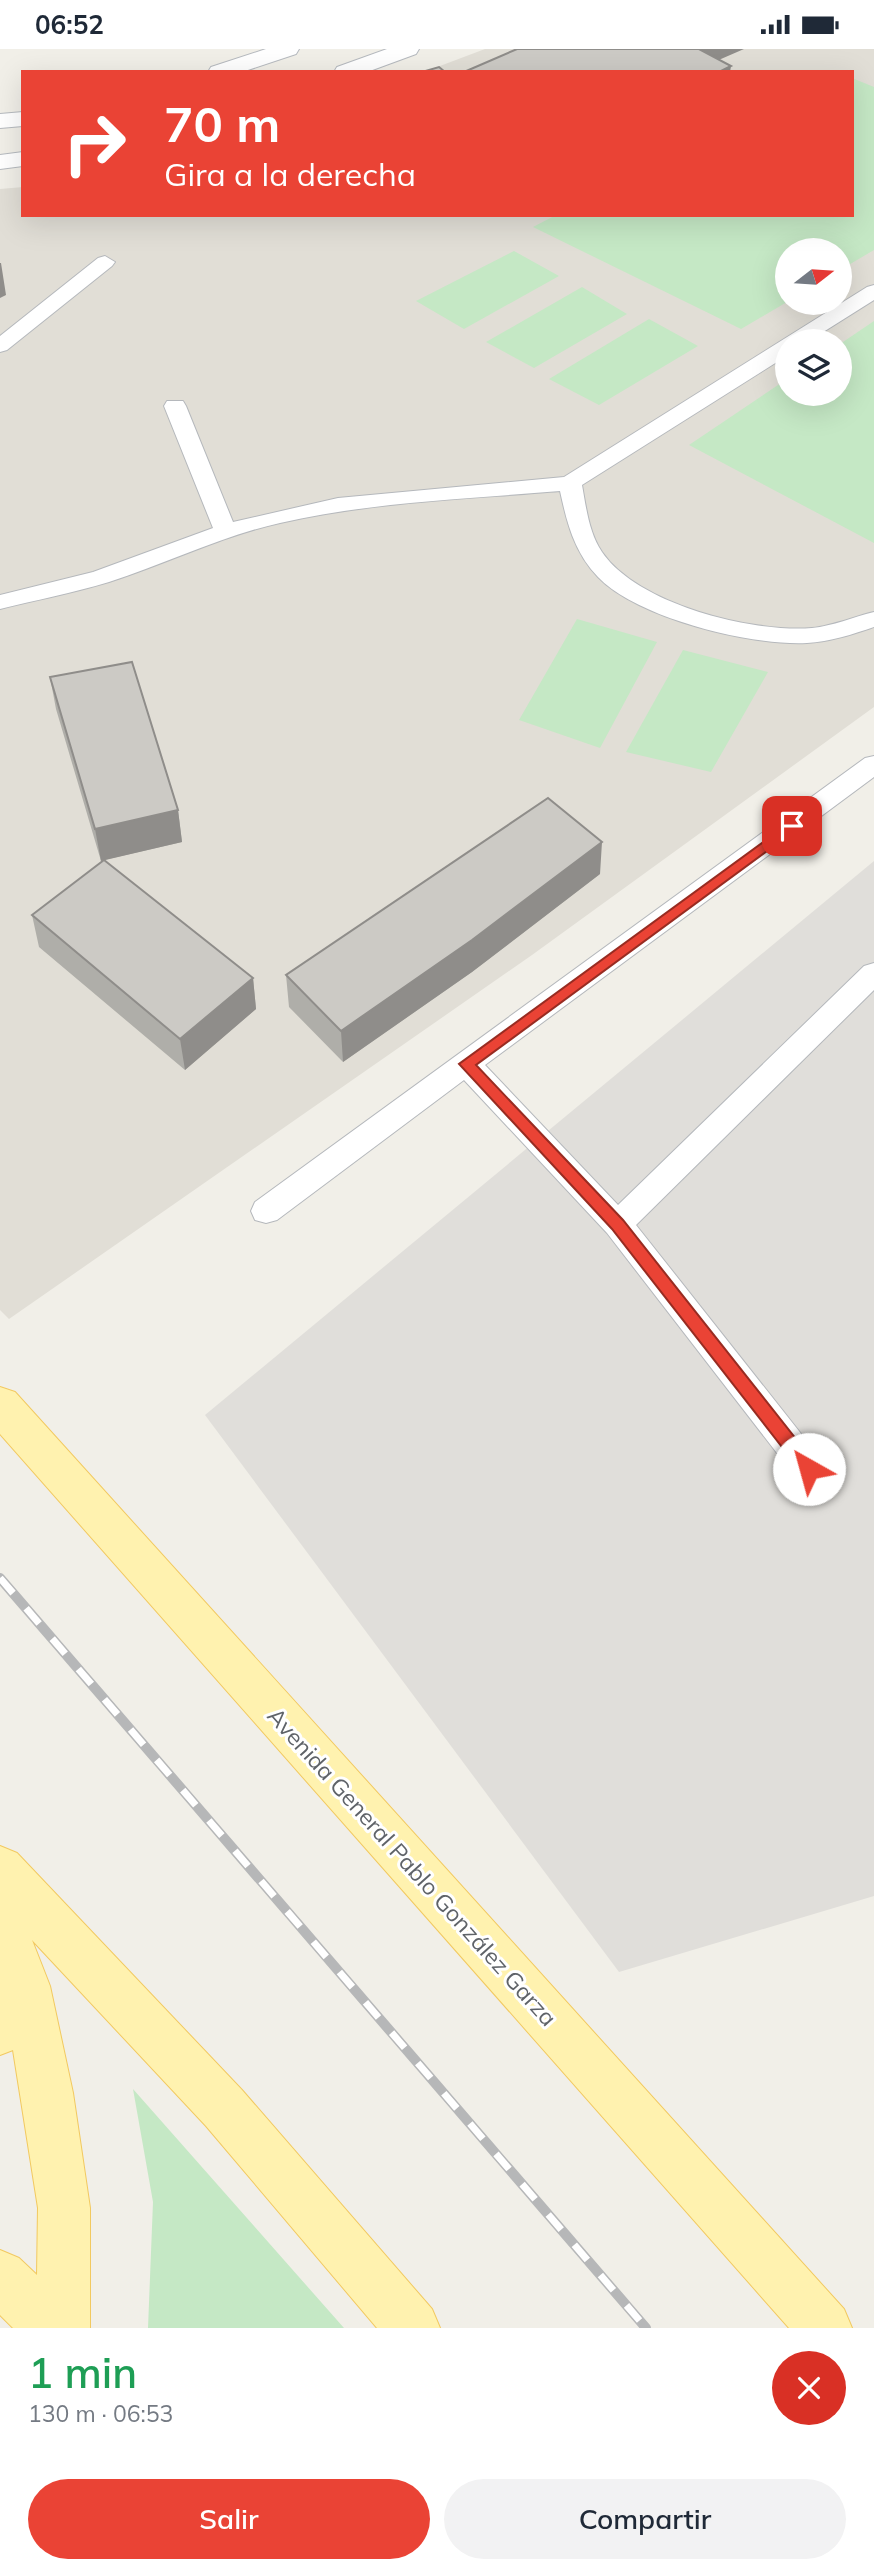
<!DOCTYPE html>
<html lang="es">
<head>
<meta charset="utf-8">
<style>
  :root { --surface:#fff; --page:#f2f2f3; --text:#1f2937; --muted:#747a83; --accent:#ea4335 }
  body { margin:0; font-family:Mulish,sans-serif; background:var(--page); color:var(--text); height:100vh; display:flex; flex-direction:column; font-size:26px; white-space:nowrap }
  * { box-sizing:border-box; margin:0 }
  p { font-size:23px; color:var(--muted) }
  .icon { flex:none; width:38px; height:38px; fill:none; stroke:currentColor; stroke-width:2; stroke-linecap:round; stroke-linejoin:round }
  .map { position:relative; height:2279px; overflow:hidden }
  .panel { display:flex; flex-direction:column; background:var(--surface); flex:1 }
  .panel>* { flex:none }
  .hud { position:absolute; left:21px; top:21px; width:833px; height:147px; border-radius:0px; box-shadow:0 7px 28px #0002; background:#ea4335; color:#fff; overflow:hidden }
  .needle { width:46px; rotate:73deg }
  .tools { position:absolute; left:775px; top:189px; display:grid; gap:14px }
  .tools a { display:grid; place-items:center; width:77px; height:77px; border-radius:50%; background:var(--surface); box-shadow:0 7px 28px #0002; font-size:35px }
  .pin { position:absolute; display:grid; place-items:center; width:60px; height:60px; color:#fff; margin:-30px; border-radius:14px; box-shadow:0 4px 10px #0006 }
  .me { position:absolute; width:77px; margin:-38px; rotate:322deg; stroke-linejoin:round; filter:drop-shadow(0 0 5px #0008) }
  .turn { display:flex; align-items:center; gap:24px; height:147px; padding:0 28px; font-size:32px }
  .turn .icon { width:91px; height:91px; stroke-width:2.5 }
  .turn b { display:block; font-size:49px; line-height:60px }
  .round { display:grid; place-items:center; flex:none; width:74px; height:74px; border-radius:37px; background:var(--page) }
  .overview { display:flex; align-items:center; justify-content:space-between; height:119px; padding:0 28px }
  h1 { font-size:42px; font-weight:600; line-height:52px; color:#1e9e55 }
  .button { display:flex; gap:14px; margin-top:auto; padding:14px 28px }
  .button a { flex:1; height:80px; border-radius:42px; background:var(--accent); color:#fff; font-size:28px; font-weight:600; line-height:80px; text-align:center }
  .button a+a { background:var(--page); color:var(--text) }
  .status { display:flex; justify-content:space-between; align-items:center; height:49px; padding:0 35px; background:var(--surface); direction:ltr }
  .status svg { height:19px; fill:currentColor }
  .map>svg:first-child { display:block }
  .industrial { fill:#e0deda }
  .education { fill:#e1ded6; fill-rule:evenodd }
  .green { fill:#c5e8c5 }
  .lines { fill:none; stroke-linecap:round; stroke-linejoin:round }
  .service-casing { stroke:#b5b8bc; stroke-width:2 }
  .secondary-casing { stroke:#b6babf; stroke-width:2 }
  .primary-casing { stroke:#f2c960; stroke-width:2 }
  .service { fill:#fff; fill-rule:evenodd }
  .secondary { fill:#fff; fill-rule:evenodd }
  .primary { fill:#fff2af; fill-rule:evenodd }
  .rail-casing { stroke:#b6b7b8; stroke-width:10 }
  .rail { stroke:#fff; stroke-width:7; stroke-dasharray:20; stroke-linecap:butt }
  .wall { fill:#afaea9 }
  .shaded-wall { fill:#8f8d8a }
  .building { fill:#cccac5; stroke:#8f8d8a; stroke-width:2 }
  .route { fill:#ea4335; stroke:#982c22; stroke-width:2 }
  .labels { text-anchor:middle; stroke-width:6; stroke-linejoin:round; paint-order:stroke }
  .near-street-label { font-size:23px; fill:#5f6368; stroke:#fff }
</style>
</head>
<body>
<div class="status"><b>06:52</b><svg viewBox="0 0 49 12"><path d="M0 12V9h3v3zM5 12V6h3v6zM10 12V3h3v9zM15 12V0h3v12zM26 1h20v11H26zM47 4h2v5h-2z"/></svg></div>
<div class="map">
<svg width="874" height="2279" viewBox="0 0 874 2279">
  <rect width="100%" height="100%" fill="#f1efe8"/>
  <!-- industrial -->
  <path class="industrial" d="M874,812V1847L619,1923L205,1366Z"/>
  <!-- education -->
  <path class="education" d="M485,0H874V658L532,906L9,1270L0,1261V140L23,138V166H852V23H424ZM788,201H840V254H788ZM788,292H840V345H788Z"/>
  <!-- green -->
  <path class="green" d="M852,29L874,38V201L840,221V201H788L787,253L741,280L533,178L556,166H852Z
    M514,202L559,227L464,280L416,252Z
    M582,238L627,265L534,319L486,293Z
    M649,270L698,297L599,356L549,330Z
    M874,272V494L689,396L787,330L788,345H840V295Z
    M577,570L657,593L600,699L519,671Z
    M683,601L768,623L711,723L626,703Z
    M133,2040L344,2279H148L153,2153Z"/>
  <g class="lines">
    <!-- service casing -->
    <g class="service-casing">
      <path id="service" d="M105,207L115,213L112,217L7,301L0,303V287L98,209Z
        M874,236V251L809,292H788V306L582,436C586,458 589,484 602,503C637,555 752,584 812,579C833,577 853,568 874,563V578C853,585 830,593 807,594C751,597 637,569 598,528C574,503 567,474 560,442C467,450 371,453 280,474C221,487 166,515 109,533C73,544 36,551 0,560V546L93,523L213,479L164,357L167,352H183L186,357L233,473L338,449L564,428L867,238Z
        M874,707V728L485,1016L618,1156L864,917L874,914V941L636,1176L821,1410L825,1420L821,1430L809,1434L797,1430L607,1184L464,1031L277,1171L266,1174L255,1171L251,1162L255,1153L865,709Z"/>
    </g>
    <!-- secondary casing -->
    <g class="secondary-casing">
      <path id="secondary" d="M266,0H299L296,5L242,23H208L211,18Z
        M387,0H419L416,5L367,23H334L337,18Z
        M23,63V77L0,79V65Z
        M23,103V117L0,120V106Z"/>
    </g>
    <!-- primary casing -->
    <g class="primary-casing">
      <path id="primary" d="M0,1338L15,1343L844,2260L852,2279H789L0,1385Z
        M0,1797L17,1804L242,2041L432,2260L440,2279H377L206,2077L32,1891L50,1937L73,2044L90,2159V2279H13L0,2266V2201L19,2209L37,2226L38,2159L13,2001L0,2006Z"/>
    </g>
    <!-- service -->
    <use href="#service" class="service"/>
    <!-- secondary -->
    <use href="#secondary" class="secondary"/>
    <!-- primary -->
    <use href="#primary" class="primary"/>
    <!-- rail casing -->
    <g class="rail-casing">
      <path id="rail" d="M0,1529L646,2279"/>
    </g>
    <!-- rail -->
    <use href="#rail" class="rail"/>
  </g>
  <!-- wall -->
  <path class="wall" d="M50,628L178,761L182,793L104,811L253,929L256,960L185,1021L39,898L32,866L104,811L101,812L56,660Z
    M600,825L472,923L343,1013L289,958L286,926Z"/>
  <!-- shaded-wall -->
  <path class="shaded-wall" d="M688,0H744L691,23Z
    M731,17L730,23H719Z
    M0,214H1L6,246L0,249Z
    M178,761L182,793L101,812L95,780Z
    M602,793L600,825L472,923L343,1013L341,982Z
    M253,929L256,960L185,1021L180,990Z"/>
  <!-- building -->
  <path class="building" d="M517,0H699L731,17L719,23H464Z
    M439,18L445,23H422Z
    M132,613L178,761L95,780L50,628Z
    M548,749L602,793L472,891L341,982L286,926Z
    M104,811L253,929L180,990L32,866Z"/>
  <!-- route -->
  <path class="route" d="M792,772L799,777L797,780L476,1016L623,1171L815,1414L818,1420L815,1425L809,1428L803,1425L612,1180L459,1015Z"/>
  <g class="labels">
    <!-- near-street labels -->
    <g class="near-street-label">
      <text transform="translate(412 1818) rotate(48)" y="8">Avenida General Pablo González Garza</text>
    </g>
  </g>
</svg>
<div class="tools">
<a><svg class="needle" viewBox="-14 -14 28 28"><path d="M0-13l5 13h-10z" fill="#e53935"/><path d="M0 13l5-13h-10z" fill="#747a83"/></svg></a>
<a><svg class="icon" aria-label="layers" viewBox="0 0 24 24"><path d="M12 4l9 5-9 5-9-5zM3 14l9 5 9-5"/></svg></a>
</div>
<div class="pin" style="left:792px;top:777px;background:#d93025"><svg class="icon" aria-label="arrive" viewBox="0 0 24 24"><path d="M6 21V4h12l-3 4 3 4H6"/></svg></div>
<svg class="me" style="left:809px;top:1420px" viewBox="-20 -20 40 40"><circle r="19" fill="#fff"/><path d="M0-13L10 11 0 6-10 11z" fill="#ea4335"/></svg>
<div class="hud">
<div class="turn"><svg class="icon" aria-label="right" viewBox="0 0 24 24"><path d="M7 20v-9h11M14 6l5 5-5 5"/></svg><div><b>70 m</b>Gira a la derecha</div></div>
</div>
</div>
<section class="panel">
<div class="overview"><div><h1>1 min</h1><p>130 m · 06:53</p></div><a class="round" style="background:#d93025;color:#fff"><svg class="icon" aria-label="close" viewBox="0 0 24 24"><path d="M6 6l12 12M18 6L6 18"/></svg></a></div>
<div class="button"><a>Salir</a><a>Compartir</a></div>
</section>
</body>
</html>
